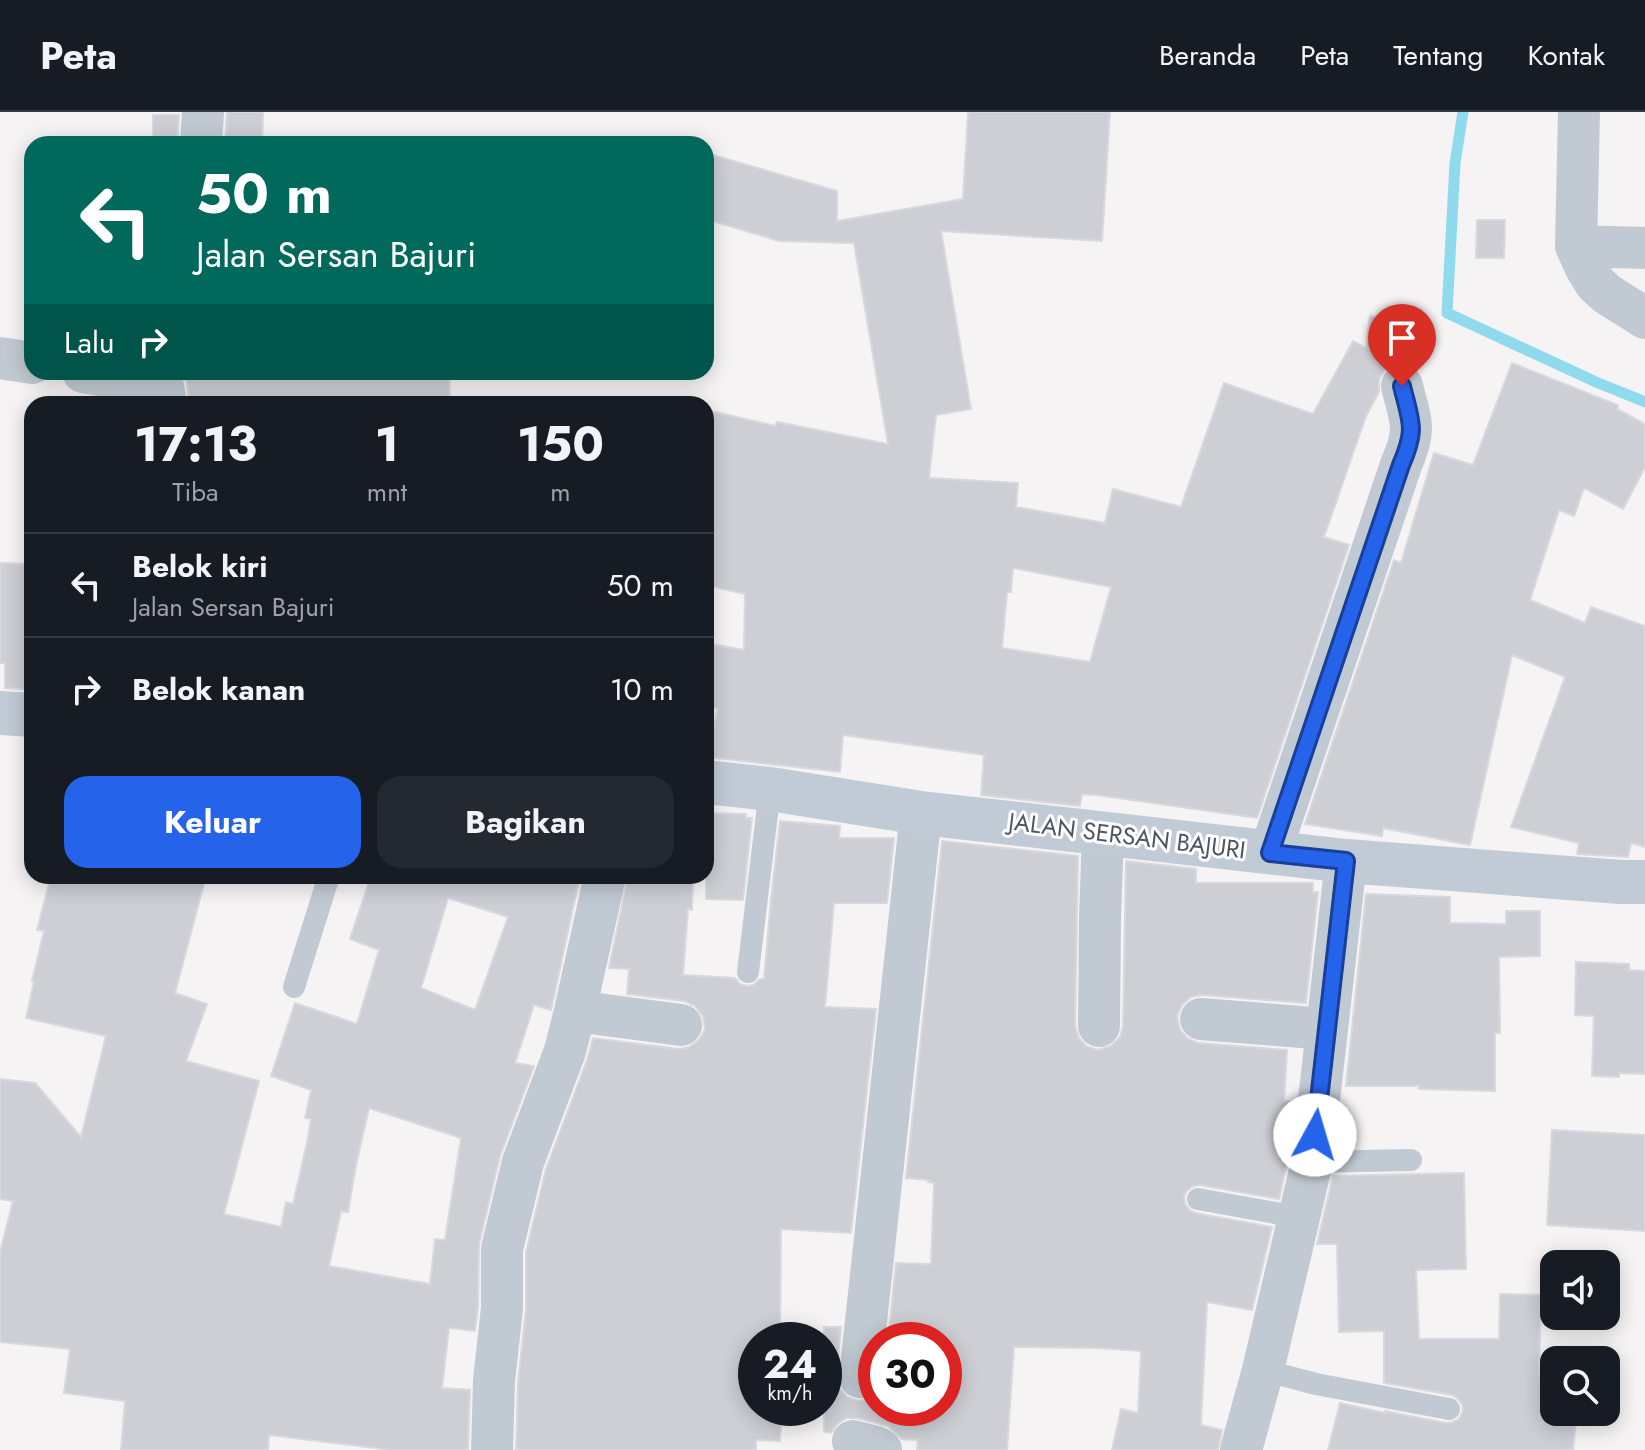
<!DOCTYPE html>
<html lang="id">
<head>
<meta charset="utf-8">
<style>
  :root { --surface:#171b24; --page:#242831; --text:#f1f3f6; --muted:#9ea1a6; --line:#363941; --accent:#2563eb }
  body { margin:0; font-family:Jost,sans-serif; background:var(--page); color:var(--text); height:100vh; display:flex; flex-direction:column; font-size:30px; white-space:nowrap }
  * { box-sizing:border-box; margin:0 }
  p { font-size:26px; color:var(--muted) }
  .icon { flex:none; width:44px; height:44px; fill:none; stroke:currentColor; stroke-width:2; stroke-linecap:round; stroke-linejoin:round }
  .map { position:relative; flex:1; overflow:hidden }
  .details { position:absolute; left:24px; top:284px; width:690px; height:488px; display:flex; flex-direction:column; background:var(--surface); border-radius:24px; box-shadow:0 4px 20px #0003 }
  .details>* { flex:none }
  .banner { position:absolute; left:24px; top:24px; width:690px; height:244px; border-radius:24px; box-shadow:0 4px 20px #0003; background:#00695c; color:#fff; overflow:hidden }
  .fabs { position:absolute; left:1540px; top:1138px; display:grid; gap:16px }
  .fabs a { display:grid; place-items:center; width:80px; height:80px; border-radius:16px; background:var(--surface); box-shadow:0 4px 20px #0003; font-size:40px }
  .speed { position:absolute; left:738px; top:1210px; display:flex; gap:16px; font-size:40px; font-weight:700; text-align:center }
  .speed>* { display:grid; place-content:center; width:104px; height:104px; border-radius:50%; background:var(--surface); box-shadow:0 4px 20px #0003; line-height:1 }
  .speed small { font-size:20px; font-weight:400 }
  .speed .limit { border:12px solid #d22; background:#fff; color:#111 }
  .pin { position:absolute; display:grid; place-items:center; width:68px; height:68px; color:#fff; margin:-82px -34px; border-radius:50% 50% 50% 0; rotate:-45deg; box-shadow:0 0 8px #0007 }
  .pin .icon { rotate:45deg }
  .me { position:absolute; width:88px; margin:-44px; rotate:6deg; stroke-linejoin:round; filter:drop-shadow(0 0 6px #0008) }
  .turn { display:flex; align-items:center; gap:28px; height:168px; padding:0 40px; font-size:36px }
  .turn .icon { width:104px; height:104px; stroke-width:2.5 }
  .turn b { display:block; font-size:56px; line-height:68px }
  .then { display:flex; align-items:center; height:76px; padding:0 40px; background:#0003; gap:16px; font-size:30px }
  .eta { display:flex; justify-content:space-evenly; align-items:center; height:136px; text-align:center }
  .eta b { font-size:48px; font-weight:700; line-height:56px }
  .primary-button { display:flex; gap:16px; margin-top:auto; padding:16px 40px }
  .primary-button a { flex:1; height:92px; border-radius:24px; background:var(--accent); color:#fff; font-size:32px; font-weight:700; line-height:92px; text-align:center }
  .primary-button a+a { background:var(--page); color:var(--text) }
  ul { padding:0; list-style:none }
  li { display:flex; align-items:center; gap:24px; height:104px; padding:0 40px; border-top:2px solid var(--line) }
  li div { flex:1 }
  li b { display:block; font-size:30px }
  li em { font-style:normal }
  header { display:flex; align-items:center; gap:48px; box-sizing:border-box; height:112px; padding:0 40px; background:var(--surface); border-bottom:2px solid var(--line) }
  header strong { font-size:38px }
  nav { display:flex; gap:44px; margin-inline-start:auto; font-size:28px }
  .map>svg:first-child { display:block }
  .lines { fill:none; stroke-linecap:round; stroke-linejoin:round }
  .stream { stroke:#90daee; stroke-width:11 }
  .building { fill:#cdcfd5; stroke:#d7d9de; stroke-width:2; fill-rule:evenodd }
  .service { stroke:#c1cad2; stroke-width:22 }
  .minor { stroke:#c1cad2; stroke-width:42 }
  .secondary { stroke:#c1cbd6; stroke-width:44 }
  .route-casing { stroke:#184099; stroke-width:20 }
  .route { stroke:#2563eb; stroke-width:14 }
  .labels { text-anchor:middle; stroke-width:6; stroke-linejoin:round; paint-order:stroke }
  .street-label { font-size:24px; fill:#4a5661; stroke:#fff }
</style>
</head>
<body>
<header>
<strong>Peta</strong>
<nav><a>Beranda</a><a>Peta</a><a>Tentang</a><a>Kontak</a></nav>
</header>
<div class="map">
<svg width="1645" height="1338" viewBox="0 0 1645 1338">
  <rect width="100%" height="100%" fill="#f5f3f3"/>
  <g class="lines">
    <!-- stream -->
    <path class="stream" d="M1463,0L1455,51L1447,201L1596,270L1645,290"/>
  </g>
  <!-- building -->
  <path class="building" d="M227,0H263L262,32H225Z
    M968,0H1110L1102,129L941,119L971,297L936,303L929,366L1018,371L1016,395L1105,411L1113,377L1181,395L1224,271L1313,302L1353,229L1366,236L1370,204L1418,210L1395,251L1385,257L1379,267V280L1366,304L1324,425L1349,433L1257,706L1097,683L1082,682L1080,694L981,683L984,643L843,623L840,660L707,645L718,596L706,594V555L710,532L744,538L745,482L706,473V298L776,314L777,310L888,332L854,131L779,129L706,107V41L837,79V109L963,87ZM1013,456L1111,475L1090,550L1002,536L1007,480H1011Z
    M153,3H179L177,32H153Z
    M1477,108H1505L1504,146H1476Z
    M1512,251L1618,293L1617,297L1645,312V355L1623,397L1584,376L1574,404L1559,398L1530,488L1585,511L1591,495L1645,514V735L1631,731L1628,745L1577,742L1579,731L1511,715L1565,565L1512,543L1470,733L1383,716L1382,724L1305,712L1394,448L1401,451L1434,341L1473,353Z
    M182,260H449L450,292H189L187,270Z
    M0,451L32,452V578L5,576V551H0Z
    M706,701L746,702V706H752L743,788L706,787Z
    M780,709L840,714L839,726H894L887,791H834L825,895L876,897L851,1121L781,1117L780,1228H756V1296H782L780,1329L756,1328V1338H516L518,1271L526,1196V1140L546,1057L587,948L593,926L679,937L689,935L699,928L705,917L703,905L695,894L684,889L627,882L629,857L609,856L628,764H693L692,798L688,797L683,863L735,866L740,872L747,874L753,873L760,867H764L771,788Z
    M942,729L1078,744L1075,914L1079,926L1086,934L1098,938L1111,934L1120,925L1123,914L1126,749L1196,757V771H1313V780H1318L1306,891L1202,883L1191,885L1182,893L1177,904L1180,918L1187,926L1198,931L1287,938L1284,989H1295L1288,1046L1279,1087L1200,1073L1193,1074L1187,1079L1184,1084L1185,1092L1190,1098L1195,1101L1272,1115L1252,1198L1207,1190L1201,1313L1222,1318L1218,1338H1112L1121,1297L1138,1301L1141,1239L1098,1236L1014,1235L1007,1338H917L918,1328L902,1327L888,1314L858,1306H846L837,1312L831,1321L824,1320V1215H841L836,1263L838,1275L847,1285L858,1289L869,1287L876,1282V1296H944V1228H888L896,1151L931,1152L934,1071L928,1070L929,1068L906,1066Z
    M51,764H206L175,881L207,892L186,949L259,969L224,1102L281,1115L286,1090L293,1092L307,1031L311,1007L305,1006L311,978L271,964L295,891L357,912L379,838L350,827L371,764H580L551,898L534,893L515,951L534,954L500,1044L479,1132L478,1195L475,1219L449,1216L442,1276L470,1278L468,1338H392L269,1323L268,1338H121L125,1289L64,1281L70,1237L0,1230V1140L13,1089L0,1087V967L35,971L81,1025L106,924L26,906L34,870L32,869L44,819L37,818ZM448,786L508,805L475,898L421,876ZM369,996L461,1026L445,1128L435,1127L430,1172L329,1154L341,1099L348,1100L356,1053Z
    M1366,782L1450,785V811L1506,812V799H1540V844L1499,845L1500,921H1495V979L1419,977V974H1346Z
    M1576,850L1629,852V858L1645,859V962L1619,961V965L1592,964L1594,904L1575,903Z
    M1552,1018L1645,1023V1119L1547,1113Z
    M1464,1061L1466,1157L1416,1158L1419,1227H1499L1500,1182L1541,1183L1539,1264H1549L1550,1305L1576,1309L1573,1338H1328L1340,1291L1385,1301V1299L1446,1311L1453,1310L1459,1307L1463,1299L1462,1292L1457,1286L1452,1283L1384,1271V1219L1339,1220L1337,1132H1317L1333,1064Z"/>
  <g class="lines">
    <!-- service -->
    <path class="service" d="M748,860L770,677
      M294,875L329,764
      M1312,1050L1411,1048
      M1198,1087L1298,1105
      M1263,1258L1316,1272L1449,1297"/>
    <!-- minor -->
    <path class="minor" d="M1579,0L1576,134L1586,156L1596,172L1607,182L1645,206
      M201,32L203,0
      M1576,134L1645,136
      M0,246L32,251
      M83,260L163,274L166,292
      M1270,741L1401,353C1417,316 1411,311 1402,274
      M575,899L605,764
      M1201,907L1326,917
      M1099,914L1100,805L1103,721
      M860,1265L921,701
      M853,1329L876,1335L881,1338
      M492,1338L494,1269L502,1196V1137L523,1050L565,939L575,899L681,913
      M1241,1338L1263,1258L1312,1050L1346,749"/>
    <!-- secondary -->
    <path class="secondary" d="M0,601L32,603
      M706,670L770,677L921,701L1346,749L1621,770H1645"/>
  </g>
  <g class="lines">
    <!-- route casing -->
    <g class="route-casing">
      <path id="route" d="M1315,1023L1346,749L1270,741L1401,353C1417,316 1411,311 1402,274"/>
    </g>
    <!-- route -->
    <use href="#route" class="route"/>
  </g>
  <g class="labels">
    <!-- street labels -->
    <g class="street-label">
      <text transform="translate(1127 724) rotate(7)" y="8">JALAN SERSAN BAJURI</text>
    </g>
  </g>
</svg>
<div class="fabs">
<a><svg class="icon" aria-label="sound" viewBox="0 0 24 24"><path d="M4 9h4l5-4v14l-5-4H4zM17 9q2 3 0 6"/></svg></a>
<a><svg class="icon" aria-label="search" viewBox="0 0 24 24"><circle cx="10" cy="10" r="6"/><path d="M15 15l6 6"/></svg></a>
</div>
<div class="speed"><div>24<small>km/h</small></div><div class="limit">30</div></div>
<div class="pin" style="left:1402px;top:274px;background:#d93025"><svg class="icon" aria-label="arrive" viewBox="0 0 24 24"><path d="M6 21V4h12l-3 4 3 4H6"/></svg></div>
<svg class="me" style="left:1315px;top:1023px" viewBox="-20 -20 40 40"><circle r="19" fill="#fff"/><path d="M0-13L10 11 0 6-10 11z" fill="#2563eb"/></svg>
<div class="banner">
<div class="turn"><svg class="icon" aria-label="left" viewBox="0 0 24 24"><path d="M17 20v-9H6M10 6l-5 5 5 5"/></svg><div><b>50 m</b>Jalan Sersan Bajuri</div></div>
<div class="then">Lalu<svg class="icon" aria-label="right" viewBox="0 0 24 24"><path d="M7 20v-9h11M14 6l5 5-5 5"/></svg></div>
</div>
<section class="details">
<div class="eta">
<div><b>17:13</b><p>Tiba</p></div>
<div><b>1</b><p>mnt</p></div>
<div><b>150</b><p>m</p></div>
</div>
<ul>
<li><svg class="icon" aria-label="left" viewBox="0 0 24 24"><path d="M17 20v-9H6M10 6l-5 5 5 5"/></svg><div><b>Belok kiri</b><p>Jalan Sersan Bajuri</p></div><em>50 m</em></li>
<li><svg class="icon" aria-label="right" viewBox="0 0 24 24"><path d="M7 20v-9h11M14 6l5 5-5 5"/></svg><div><b>Belok kanan</b></div><em>10 m</em></li>
</ul>
<div class="primary-button"><a>Keluar</a><a>Bagikan</a></div>
</section>
</div>
</body>
</html>
